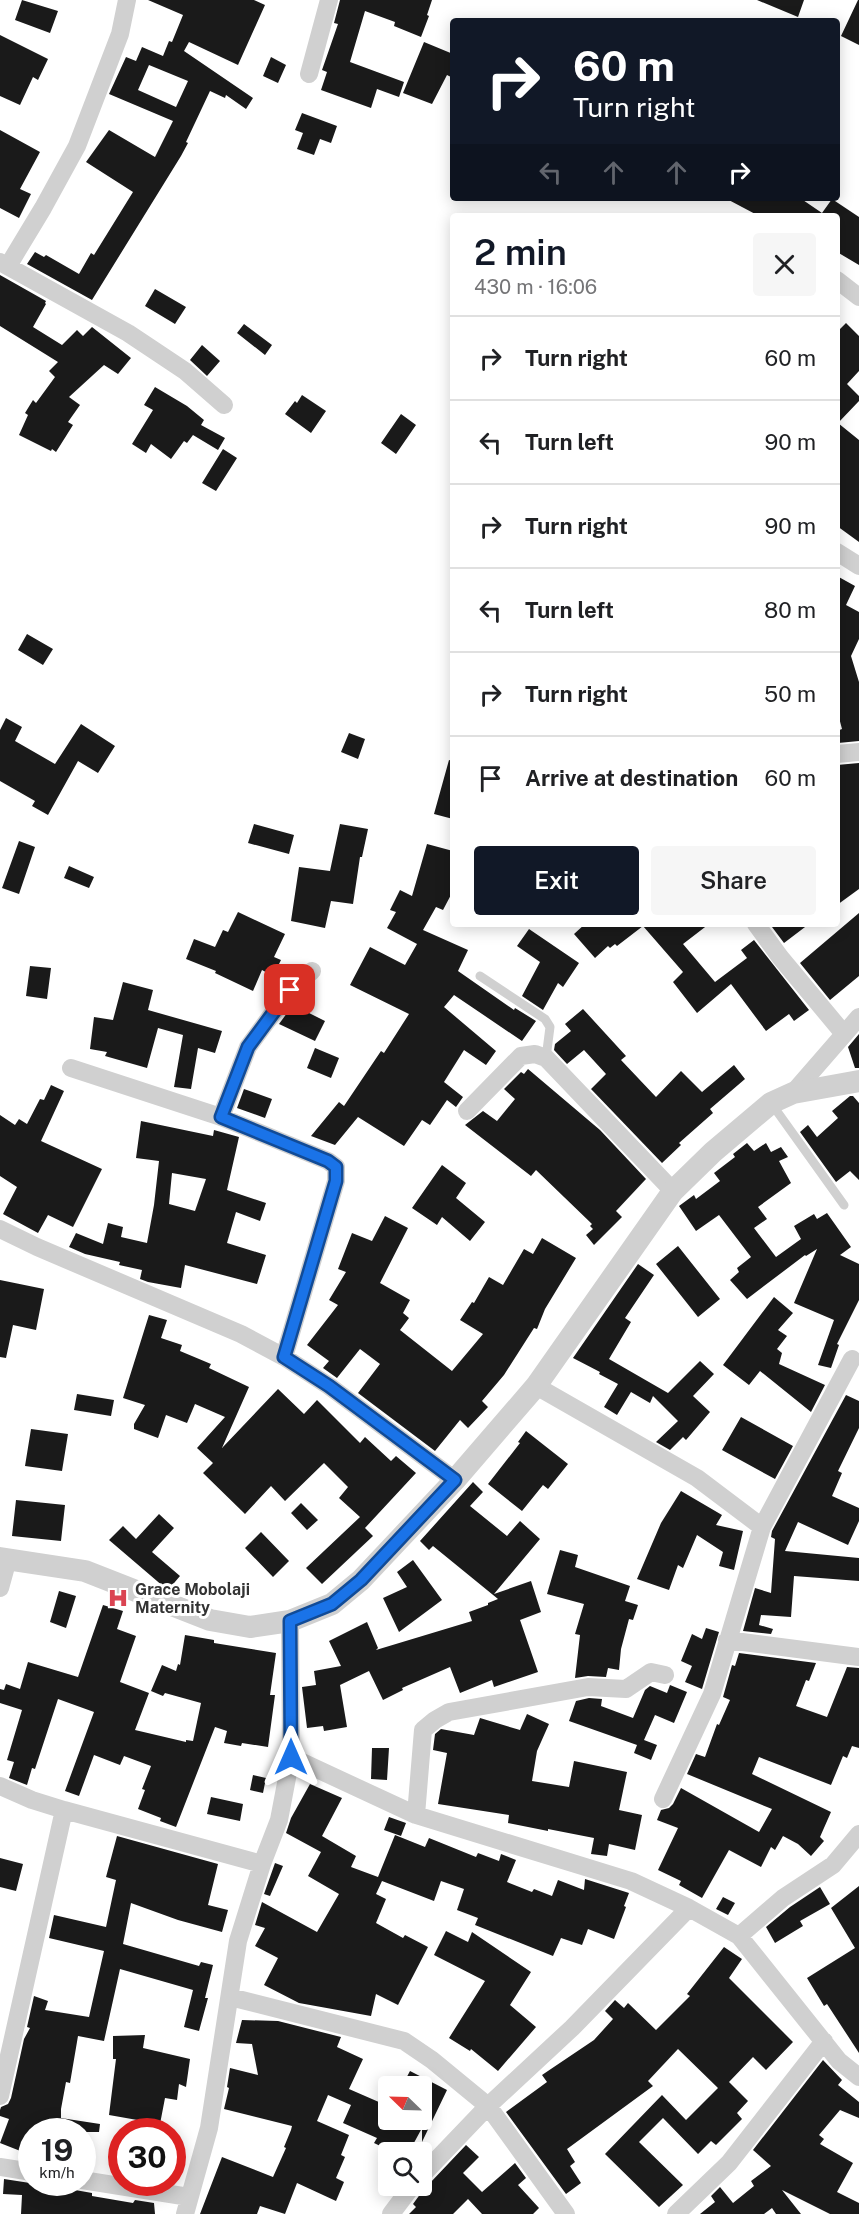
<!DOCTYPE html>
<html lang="en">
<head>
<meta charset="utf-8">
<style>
  :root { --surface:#fff; --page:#f6f6f6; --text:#202124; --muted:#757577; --line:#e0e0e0; --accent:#111827 }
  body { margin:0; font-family:"Public Sans",sans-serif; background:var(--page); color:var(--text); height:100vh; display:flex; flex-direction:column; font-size:22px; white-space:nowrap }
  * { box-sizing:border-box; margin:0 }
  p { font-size:20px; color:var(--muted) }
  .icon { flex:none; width:33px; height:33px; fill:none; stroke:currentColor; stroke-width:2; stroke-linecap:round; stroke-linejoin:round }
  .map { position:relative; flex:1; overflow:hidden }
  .panel { position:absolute; left:450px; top:213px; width:390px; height:714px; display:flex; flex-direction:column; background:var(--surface); border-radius:6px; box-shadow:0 3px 15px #0003 }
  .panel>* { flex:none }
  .top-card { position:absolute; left:450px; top:18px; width:390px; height:183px; border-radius:6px; box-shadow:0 3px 15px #0003; background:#111827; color:#fff; overflow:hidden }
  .needle { width:39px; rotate:293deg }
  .controls { position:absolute; left:378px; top:2076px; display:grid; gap:12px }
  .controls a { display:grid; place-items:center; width:54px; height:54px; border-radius:6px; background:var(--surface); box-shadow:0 3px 15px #0003; font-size:30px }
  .speed { position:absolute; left:18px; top:2118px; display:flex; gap:12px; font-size:30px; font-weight:700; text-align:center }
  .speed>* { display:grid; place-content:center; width:78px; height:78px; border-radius:50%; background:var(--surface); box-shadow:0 3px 15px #0003; line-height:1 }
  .speed small { font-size:15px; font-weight:400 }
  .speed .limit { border:9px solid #d22; background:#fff; color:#111 }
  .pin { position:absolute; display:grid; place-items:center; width:51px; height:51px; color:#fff; margin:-26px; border-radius:12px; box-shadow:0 3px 9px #0006 }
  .me { position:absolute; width:66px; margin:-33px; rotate:0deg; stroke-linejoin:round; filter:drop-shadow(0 0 4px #0008) }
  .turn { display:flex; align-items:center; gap:21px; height:126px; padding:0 24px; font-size:27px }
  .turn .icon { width:78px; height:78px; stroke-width:2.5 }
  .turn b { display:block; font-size:42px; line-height:51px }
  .lanes { display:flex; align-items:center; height:57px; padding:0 24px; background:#0003; justify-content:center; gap:30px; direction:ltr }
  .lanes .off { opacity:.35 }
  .round { display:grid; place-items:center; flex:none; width:63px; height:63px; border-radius:6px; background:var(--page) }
  .overview { display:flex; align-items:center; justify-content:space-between; height:102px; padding:0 24px }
  h1 { font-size:36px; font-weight:600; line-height:45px; color:var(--accent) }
  .action { display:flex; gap:12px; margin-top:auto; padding:12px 24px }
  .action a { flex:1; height:69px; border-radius:6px; background:var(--accent); color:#fff; font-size:24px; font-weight:600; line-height:69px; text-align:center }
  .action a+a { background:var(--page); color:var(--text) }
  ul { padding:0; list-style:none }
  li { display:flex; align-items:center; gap:18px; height:84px; padding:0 24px; border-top:2px solid var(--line) }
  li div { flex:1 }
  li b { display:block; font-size:22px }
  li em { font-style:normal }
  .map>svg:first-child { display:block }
  .building { fill:#1a1a1a; fill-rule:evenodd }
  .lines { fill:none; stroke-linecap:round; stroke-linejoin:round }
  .service { stroke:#d0d0d0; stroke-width:9 }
  .minor { stroke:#d0d0d0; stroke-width:18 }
  .tertiary { stroke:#d0d0d0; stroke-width:22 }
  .route-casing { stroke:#114b97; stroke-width:15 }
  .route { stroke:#1a73e8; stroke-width:10 }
  .labels { text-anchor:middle; stroke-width:6; stroke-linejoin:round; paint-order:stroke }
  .poi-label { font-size:16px; font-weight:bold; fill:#333; stroke:#fff; text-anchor:start }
</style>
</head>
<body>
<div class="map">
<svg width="859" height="2214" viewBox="0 0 859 2214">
  <rect width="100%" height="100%" fill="#fff"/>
  <!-- building -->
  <path class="building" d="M22,0L58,11L50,33L15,20Z
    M148,0H254L265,5L238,65L189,42L184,51L253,98L246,109L226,95L225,98L210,91L186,142L188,143L181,156L92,300L27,264L35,252L44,257L46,255L79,274L91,253L94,255L133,192L86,162L109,130L155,157L173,121L109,94L126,57L136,61L142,47L163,56L169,41L172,42L183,15ZM149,65L188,81L176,107L138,90Z
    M340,0H432L427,15L429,16L421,37L394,26L395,22L365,11L350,62L404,82L399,97L377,89L371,108L321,90L327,72L322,70L338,24L334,23Z
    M757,0H804L798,17Z
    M858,0H859V45L841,36Z
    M0,35L48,59L38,80L33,77L20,105L0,96Z
    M424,42L453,54V78L447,75L432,104L403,93Z
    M271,57L286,65L278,83L263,76Z
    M302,113L337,126L331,143L320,139L314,155L297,149L303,133L295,130Z
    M0,130L40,152L20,189L31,194L19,218L0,208Z
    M725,198H800L822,213L832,199L859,217V265L837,252V216H759Z
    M0,275L46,301L45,303L46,304L33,327L62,345L77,330L83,336L92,327L131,358L118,374L104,365L69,397L80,405L68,422L73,425L56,452L52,449L51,451L19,435L28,415L25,413L33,400L36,403L55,377L49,371L58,362L0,326Z
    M155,289L186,307L175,324L145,306Z
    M846,323L859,336V371L847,384L859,396V401L838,423L859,440V542L837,526V332Z
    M244,324L272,345L265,355L237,333Z
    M202,345L220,361L207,376L190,360Z
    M155,387L187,406L204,420L201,425L225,438L218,450L193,435L187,443L184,441L171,459L151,444L146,453L132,444L153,410L144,405Z
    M302,395L326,411L311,433L285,414L295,401L297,403Z
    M401,414L416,425L396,454L381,443Z
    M223,449L237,458L216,491L202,483Z
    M837,576L855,586L846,605L859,612V639L851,656L859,682V741L838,743L837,731L842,729L837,710Z
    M27,634L53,649L43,665L18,650Z
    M6,718L22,727L15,741L55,764L81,724L115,746L98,773L78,761L48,815L32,806L35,801L0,781V730Z
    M349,733L365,739L358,759L341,752Z
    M449,760L453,761V819L434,814Z
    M859,763V889L837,905V824L839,823L837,765Z
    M254,824L294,835L289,854L248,843Z
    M340,824L368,829L362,857H360L353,904L331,901L325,928L291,921L299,867L330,871Z
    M19,841L35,847L19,894L2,888Z
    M427,844L453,851V891L443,910L436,907L423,930L468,950L458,971L514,1010L515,1008L536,1021L522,1041L454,995L444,1007L496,1051L486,1065L464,1050L444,1082L463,1097L456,1107L447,1100L430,1125L422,1120L404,1146L358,1117L335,1145L311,1136L339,1102L344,1106L381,1051L384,1053L409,1014L350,985L370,947L405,965L417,944L387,928L396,912L390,910L400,890L412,896Z
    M69,866L94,877L89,888L64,878Z
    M238,912L285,934L274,957L281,960L273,976L262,970L253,991L215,973L216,971L186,959L194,939L215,947L223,930L228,932Z
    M859,913V976L830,1000L800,963Z
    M585,924H709L683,944L715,982L747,958L741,950L754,940L809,1010L794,1021L789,1014L766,1031L731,984L697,1013L673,982L683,972L643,926L617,946L615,944L610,948L608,946L595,958L574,934Z
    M775,924H809L784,943L772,927Z
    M529,929L579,963L563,987L558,983L543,1010L522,996L540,962L517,946Z
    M30,966L51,968L47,999L26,996Z
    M123,982L153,990L148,1010L222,1031L215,1053L198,1048L191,1089L174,1087L183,1035L158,1028L147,1068L105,1056L107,1052L90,1049L94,1017L113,1020Z
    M293,1005L325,1021L315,1041L279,1024Z
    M583,1009L626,1056L621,1060L656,1097L681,1071L702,1092L734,1065L745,1079L710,1109L713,1113L679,1143L681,1145L662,1163L591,1089L606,1074L584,1050L567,1064L554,1050L555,1044L571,1031L565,1024Z
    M859,1034V1068H855L848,1047Z
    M315,1048L339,1058L331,1078L307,1068Z
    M528,1069L600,1130L646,1179L616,1211L622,1217L594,1245L586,1235L593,1229L590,1226L592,1224L536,1170L531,1176L465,1125L483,1111L497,1121L515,1099L504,1089L521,1072L524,1074Z
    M51,1085L64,1091L41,1141L102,1169L73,1227L48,1215L38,1233L3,1214L17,1187L0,1176V1115L15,1125L19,1119L27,1124L40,1099L44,1100Z
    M244,1089L272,1099L265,1118L237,1108Z
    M850,1096H853L859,1103V1180L850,1171L836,1182L800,1132L808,1125L817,1137L838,1118L832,1111Z
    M141,1121L213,1136L214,1130L239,1137L227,1190L266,1203L260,1221L236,1212L227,1243L266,1255L257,1284L185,1265L181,1288L148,1282L140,1279L142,1270L119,1265L120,1262L85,1254L69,1247L76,1233L103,1244L108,1223L123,1227L121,1237L147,1243L154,1205L159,1161L136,1158ZM172,1173L206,1179L195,1211L169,1204Z
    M747,1143L754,1151L766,1143L771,1152L781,1147L788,1157L779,1161L791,1183L758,1207L767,1219L754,1228L776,1257L801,1239L794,1226L814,1214L817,1219L827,1213L851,1247L840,1255L859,1264V1300L837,1344L839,1345L831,1368L818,1365L834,1320L794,1303L817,1249L806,1256L805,1255L747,1299L730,1280L739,1272L737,1268L751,1257L719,1215L696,1231L679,1206L694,1195L696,1199L720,1181L714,1173L735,1157L733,1154Z
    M442,1165L466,1183L456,1198L485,1222L470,1241L442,1217L437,1225L412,1208Z
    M385,1216L408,1228L380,1283L410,1300L403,1313L409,1318L400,1330L452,1371L483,1334L460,1320L472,1302L474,1303L489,1277L503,1285L524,1249L533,1254L542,1238L576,1258L545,1309L537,1329L534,1328L504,1375L482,1401L488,1407L468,1428L460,1420L435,1451L358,1393L380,1364L360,1349L337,1378L323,1368L329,1361L307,1345L338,1305L329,1300L346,1272L338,1269L352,1233L372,1241Z
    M678,1246L720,1299L698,1317L656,1264Z
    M638,1264L654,1275L625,1318L631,1322L609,1359L668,1393L700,1361L714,1374L693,1396L710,1412L686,1440L683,1437L670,1450L656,1442L678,1421L653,1396L650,1403L631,1392L617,1415L604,1407L618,1384L599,1374L600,1372L573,1358Z
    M0,1280L44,1289L36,1330L13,1325L6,1358L0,1357Z
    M774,1297L793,1313L778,1330L787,1336L777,1349L782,1353L779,1364L825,1385L811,1412L760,1371L749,1385L723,1365Z
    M149,1315L167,1320L161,1338L182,1345L180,1351L211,1364L209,1368L249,1387L222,1448L278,1389L304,1414L317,1400L360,1443L365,1437L391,1461L396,1456L416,1473L365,1528L373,1536L322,1584L306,1568L360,1517L339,1498L348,1487L324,1463L285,1501L271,1486L245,1514L203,1473L213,1463L197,1448L225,1417L195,1404L187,1423L166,1415L158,1438L134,1429V1424L145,1405L123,1398Z
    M77,1394L114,1400L111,1416L74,1410Z
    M846,1395L859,1401V1428L838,1471L842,1473L832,1496L859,1508V1521L848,1545L798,1522L785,1551L859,1558V1581L794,1576L791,1617L761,1615L759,1625L773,1629L771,1634L743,1631L755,1588L771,1593L775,1539L771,1537L772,1531Z
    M741,1417L793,1446L775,1479L722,1450Z
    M31,1429L68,1434L62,1471L25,1466Z
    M526,1431L568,1464L548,1489L543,1485L522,1511L488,1484L520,1443L518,1442Z
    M473,1482L483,1492L470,1506L507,1536L520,1521L540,1539L494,1594L531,1581L541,1612L520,1620L538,1672L494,1687L492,1680L460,1693L450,1667L402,1688L403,1690L383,1700L369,1671L340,1685L347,1727L324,1731L323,1726L307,1728L302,1687L316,1685L314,1671L341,1666L329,1641L367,1622L378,1648L376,1650L472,1621L469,1612L488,1605V1603L498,1599L433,1546L429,1550L420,1541Z
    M681,1491L722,1515L716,1525L743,1531L734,1570L719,1566L723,1552L697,1535L683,1568L678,1565L669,1590L637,1579L661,1523Z
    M16,1500L65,1505L61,1541L12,1536Z
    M301,1503L318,1520L307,1530L291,1513Z
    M159,1514L174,1528L152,1552L180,1576L169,1589L164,1587L109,1540L123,1526L136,1539Z
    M261,1532L289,1561L273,1577L245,1548Z
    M560,1550L578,1555L575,1567L630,1586L625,1601L638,1605L633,1620L629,1619L621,1649L619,1670L608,1668L606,1677L588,1676L575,1678L580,1635L575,1634L584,1604L547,1594Z
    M413,1560L442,1600L399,1632L383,1598L407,1587L397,1572Z
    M59,1591L76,1596L66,1628L50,1622Z
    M103,1605L123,1611L117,1629L136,1636L120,1682L149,1693L135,1730L186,1742V1740L193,1741L201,1703L165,1693L163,1696L151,1691L162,1665L176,1671L178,1664L180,1665L185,1635L214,1640V1643L276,1653L270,1695H275L268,1747L242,1743L241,1746L224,1743L227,1731L215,1727L176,1827L160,1821L161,1818L138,1809L145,1790L142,1789L151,1766L124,1756L120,1765L94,1755L79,1796L65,1791L94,1712L58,1699L35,1769L32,1768L27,1785L9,1778L14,1762L7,1760L22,1710L0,1703V1689L4,1690L6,1684L20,1689L28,1662L78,1677Z
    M706,1628L719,1632L702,1689L685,1682L692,1666L681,1661L692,1634L702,1639Z
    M739,1653L816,1663L809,1681L806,1680L796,1706L827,1717L847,1667L859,1668V1748L852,1746L847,1758L843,1756L831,1785L759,1757L752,1774L831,1812L820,1837L824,1841L811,1856L798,1844L783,1836L775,1850L771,1847L761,1867L729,1850L702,1898L679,1885L681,1881L658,1870L678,1828L657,1820L661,1810L669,1808L673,1804L681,1788L759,1832L772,1809L687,1774L696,1754L705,1757L717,1724L719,1725L730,1700L723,1697L732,1665L735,1666Z
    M670,1685L687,1692L674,1723L655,1715L644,1740L657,1745L651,1760L634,1753L637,1745L569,1721L576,1701L589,1698L602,1699L601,1706L633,1718L645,1690L650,1686L667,1693Z
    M527,1714L549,1724L537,1751L532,1781L569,1787L574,1761L627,1772L619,1810L642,1815L635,1850L609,1844L607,1856L591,1854L594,1838L548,1829V1831L508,1823L509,1815L438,1804L447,1753L433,1750L435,1734L441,1729L474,1735L480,1718L520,1730Z
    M372,1748H389L387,1780L371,1779Z
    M253,1775L266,1778L263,1793L250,1790Z
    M310,1784L342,1798L322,1836L356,1856L351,1867L378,1877L395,1835L425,1847L429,1838L476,1857L478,1853L499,1861L501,1854L516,1860L507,1882L532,1892L534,1889L552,1896L558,1880L584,1890L585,1879L629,1893L624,1906L626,1907L614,1939L588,1929L582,1945L561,1938L553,1956L475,1925L478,1918L457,1910L464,1889L441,1881L434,1901L382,1881L376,1894L386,1899L376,1923L403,1938L405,1935L428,1947L398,2005L376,1994L371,2016L299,2003L264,1985L278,1958L255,1946L265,1928L255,1925L262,1902L317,1932L339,1894L308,1876L321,1852L286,1833L291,1818Z
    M211,1797L243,1804L240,1821L207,1814Z
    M389,1817L406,1823L401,1836L384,1830Z
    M117,1836L218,1864L208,1905L228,1910L222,1932L178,1920L131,1903L123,1944L199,1966L201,1962L213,1965L205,1998H208L199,2031L184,2027L193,1990L120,1969L104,2041L78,2036L70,2083L66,2082L61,2109V2118L100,2124L99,2132H32V2145L28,2154L0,2143L9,2119L0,2116V2110L1,2107L8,2104L11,2098L24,2039L30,2028L27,2027L34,1996L48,2001L45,2010L89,2017L104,1951L49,1938L54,1915L106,1927L116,1880L106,1877Z
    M0,1858L23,1864L16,1891L0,1887Z
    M275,1863L283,1866L270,1896L264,1894Z
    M859,1886V2053L827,2004L824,2006L807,1978L855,1948L831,1908Z
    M820,1887L830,1904L800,1921L803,1926L775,1943L766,1927L790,1907Z
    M723,1897L735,1903L728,1915L716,1909Z
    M446,1931L468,1942L472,1932L531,1972L510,2005L536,2027L498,2071L471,2049L470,2051L449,2038L485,1981L434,1955Z
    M724,1947L742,1959L729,1978L793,2042L766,2070L753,2057L729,2082L748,2101L737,2113L742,2119L716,2145L711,2141L698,2154L663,2118L639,2142L683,2185L659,2207L605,2154L662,2095L686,2120L718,2088L678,2049L648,2081L653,2086L567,2149L575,2162L570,2166L581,2183L566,2194L506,2112L547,2082L542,2075L594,2040L613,2019L605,2011L615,2000L624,2008L628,2003L656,2030L690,1996L687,1994Z
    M242,2020L278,2021L341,2037L337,2047L363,2059L349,2089L388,2106V2120H422V2086H402L410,2071L447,2090L422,2142V2128L409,2152H393L374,2143L377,2138L343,2123L351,2105L328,2095L317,2121L349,2135L341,2155L345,2157L336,2178L344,2182L336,2201L297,2183L285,2214L260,2206L257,2214H200L222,2157L273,2177L286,2148L284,2147L291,2130L292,2126L224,2109L229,2088L227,2087L230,2068L258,2075L252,2044L236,2043Z
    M145,2035L143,2048L190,2059L186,2087L179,2084L177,2100L165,2098L160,2124L109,2115L116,2059H113V2036Z
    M823,2060L842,2080L838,2085L859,2102V2118L840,2110L819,2135L824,2139L820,2144L853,2163L837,2192L859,2203V2214H830L782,2190L801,2214H776L772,2208L764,2214H700L715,2202L711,2196L720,2187L733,2203L754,2186L751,2181L771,2166L753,2150Z
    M466,2145L479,2157L463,2173L482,2192L515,2163L526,2178L518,2185L539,2208L533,2214H482L468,2199L453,2214H409L416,2207L413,2204L421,2193L423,2186L430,2183Z
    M4,2179L30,2183L71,2182L75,2190L92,2193V2196L133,2203L135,2200L154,2203L155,2214H21L22,2195L3,2194Z"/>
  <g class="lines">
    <!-- service -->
    <path class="service" d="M480,976L545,1019L550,1027L546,1058
      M771,1103L844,1205"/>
    <!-- minor -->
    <path class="minor" d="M309,74L329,0
      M0,262L128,333L185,371L224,405
      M8,266L43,208L77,146L120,34L127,0
      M837,280L859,297
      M837,552L859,566
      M837,754L859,752
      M756,924L780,957L844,1034
      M71,1068L221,1117L328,1161L336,1167V1181L284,1357
      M793,1093L859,1017
      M467,1111L521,1056L535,1054L546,1058L673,1191
      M221,1117L248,1047L290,990L312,971
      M0,1229L37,1247L241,1334L284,1357L329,1386L455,1480
      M536,1386L697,1478L762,1527
      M0,1588L8,1559
      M727,1640L859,1657
      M291,1757L416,1815L631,1881L689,1908L739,1936L839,2061L859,2077
      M0,1786L32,1800L64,1810L262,1864
      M663,1799L712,1694L762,1527L852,1359
      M416,1815L423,1730L435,1720L449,1712L588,1687L626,1689L651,1672L665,1675
      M739,1936L783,1898L833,1865L859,1834
      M230,1997L404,2041L432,2060L488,2106L566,2214
      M0,2096L64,1810
      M0,2167L32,2172
      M422,2175L488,2106L572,2028L689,1908
      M82,2180L189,2197
      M185,2214L209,2128L238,1941L262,1864L279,1820L291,1757L290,1621
      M391,2214L412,2186
      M676,2214L729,2163L824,2041"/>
    <!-- tertiary -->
    <path class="tertiary" d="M0,1558L85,1571L210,1620L250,1627L290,1621L332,1604L361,1580L455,1480L536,1386L673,1191L713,1152L771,1103L793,1093L859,1081"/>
  </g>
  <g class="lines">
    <!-- route casing -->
    <g class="route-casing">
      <path id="route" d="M290,990L248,1047L221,1117L328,1161L336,1167V1181L284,1357L329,1386L455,1480L361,1580L332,1604L290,1621L291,1757"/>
    </g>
    <!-- route -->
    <use href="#route" class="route"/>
  </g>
  <!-- icons -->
  <defs>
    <g id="hospital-bare" transform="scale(1.62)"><path d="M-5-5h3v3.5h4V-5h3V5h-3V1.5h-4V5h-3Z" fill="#da4452" stroke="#fff" stroke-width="2.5" paint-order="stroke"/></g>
  </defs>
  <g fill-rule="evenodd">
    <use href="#hospital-bare" x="118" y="1598"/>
  </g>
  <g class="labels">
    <!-- poi labels -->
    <g class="poi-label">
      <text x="135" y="1595">Grace Mobolaji<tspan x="135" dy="18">Maternity</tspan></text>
    </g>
  </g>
</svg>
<div class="controls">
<a><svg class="needle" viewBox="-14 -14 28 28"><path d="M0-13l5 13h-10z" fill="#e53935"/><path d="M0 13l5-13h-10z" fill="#757577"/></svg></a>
<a><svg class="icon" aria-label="search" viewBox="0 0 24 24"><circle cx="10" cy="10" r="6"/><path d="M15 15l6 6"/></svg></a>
</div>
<div class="speed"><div>19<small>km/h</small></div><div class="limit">30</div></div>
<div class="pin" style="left:290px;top:990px;background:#d93025"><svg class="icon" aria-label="arrive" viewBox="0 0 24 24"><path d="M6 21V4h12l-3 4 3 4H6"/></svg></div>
<svg class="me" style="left:291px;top:1757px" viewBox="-20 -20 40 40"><path d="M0-17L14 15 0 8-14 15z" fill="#1a73e8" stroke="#fff" stroke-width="4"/></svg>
<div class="top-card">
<div class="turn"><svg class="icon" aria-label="right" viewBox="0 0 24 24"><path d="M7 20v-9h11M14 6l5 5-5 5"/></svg><div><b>60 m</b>Turn right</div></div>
<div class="lanes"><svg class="icon off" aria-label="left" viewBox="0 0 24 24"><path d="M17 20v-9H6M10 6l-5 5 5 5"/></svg><svg class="icon off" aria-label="ahead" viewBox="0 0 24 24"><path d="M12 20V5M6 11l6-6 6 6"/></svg><svg class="icon off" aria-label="ahead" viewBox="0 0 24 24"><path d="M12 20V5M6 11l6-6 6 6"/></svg><svg class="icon" aria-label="right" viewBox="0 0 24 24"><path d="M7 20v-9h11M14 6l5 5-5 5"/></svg></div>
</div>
<section class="panel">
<div class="overview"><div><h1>2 min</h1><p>430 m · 16:06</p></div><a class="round"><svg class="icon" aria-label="close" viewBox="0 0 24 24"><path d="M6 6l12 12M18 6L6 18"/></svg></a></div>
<ul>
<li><svg class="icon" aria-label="right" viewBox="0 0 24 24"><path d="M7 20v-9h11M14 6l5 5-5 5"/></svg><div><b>Turn right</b></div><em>60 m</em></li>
<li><svg class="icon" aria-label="left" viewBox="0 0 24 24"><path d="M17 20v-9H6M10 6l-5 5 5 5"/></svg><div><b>Turn left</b></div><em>90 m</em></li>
<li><svg class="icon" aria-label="right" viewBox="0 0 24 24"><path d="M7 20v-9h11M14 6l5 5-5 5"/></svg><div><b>Turn right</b></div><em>90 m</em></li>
<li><svg class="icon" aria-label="left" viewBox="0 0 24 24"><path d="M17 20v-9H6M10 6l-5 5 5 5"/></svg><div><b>Turn left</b></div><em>80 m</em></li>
<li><svg class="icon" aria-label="right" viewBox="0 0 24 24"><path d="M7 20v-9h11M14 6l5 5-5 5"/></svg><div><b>Turn right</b></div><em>50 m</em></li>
<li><svg class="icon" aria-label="arrive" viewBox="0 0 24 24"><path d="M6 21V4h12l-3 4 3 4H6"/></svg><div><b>Arrive at destination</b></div><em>60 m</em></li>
</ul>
<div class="action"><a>Exit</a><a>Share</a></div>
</section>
</div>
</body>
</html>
